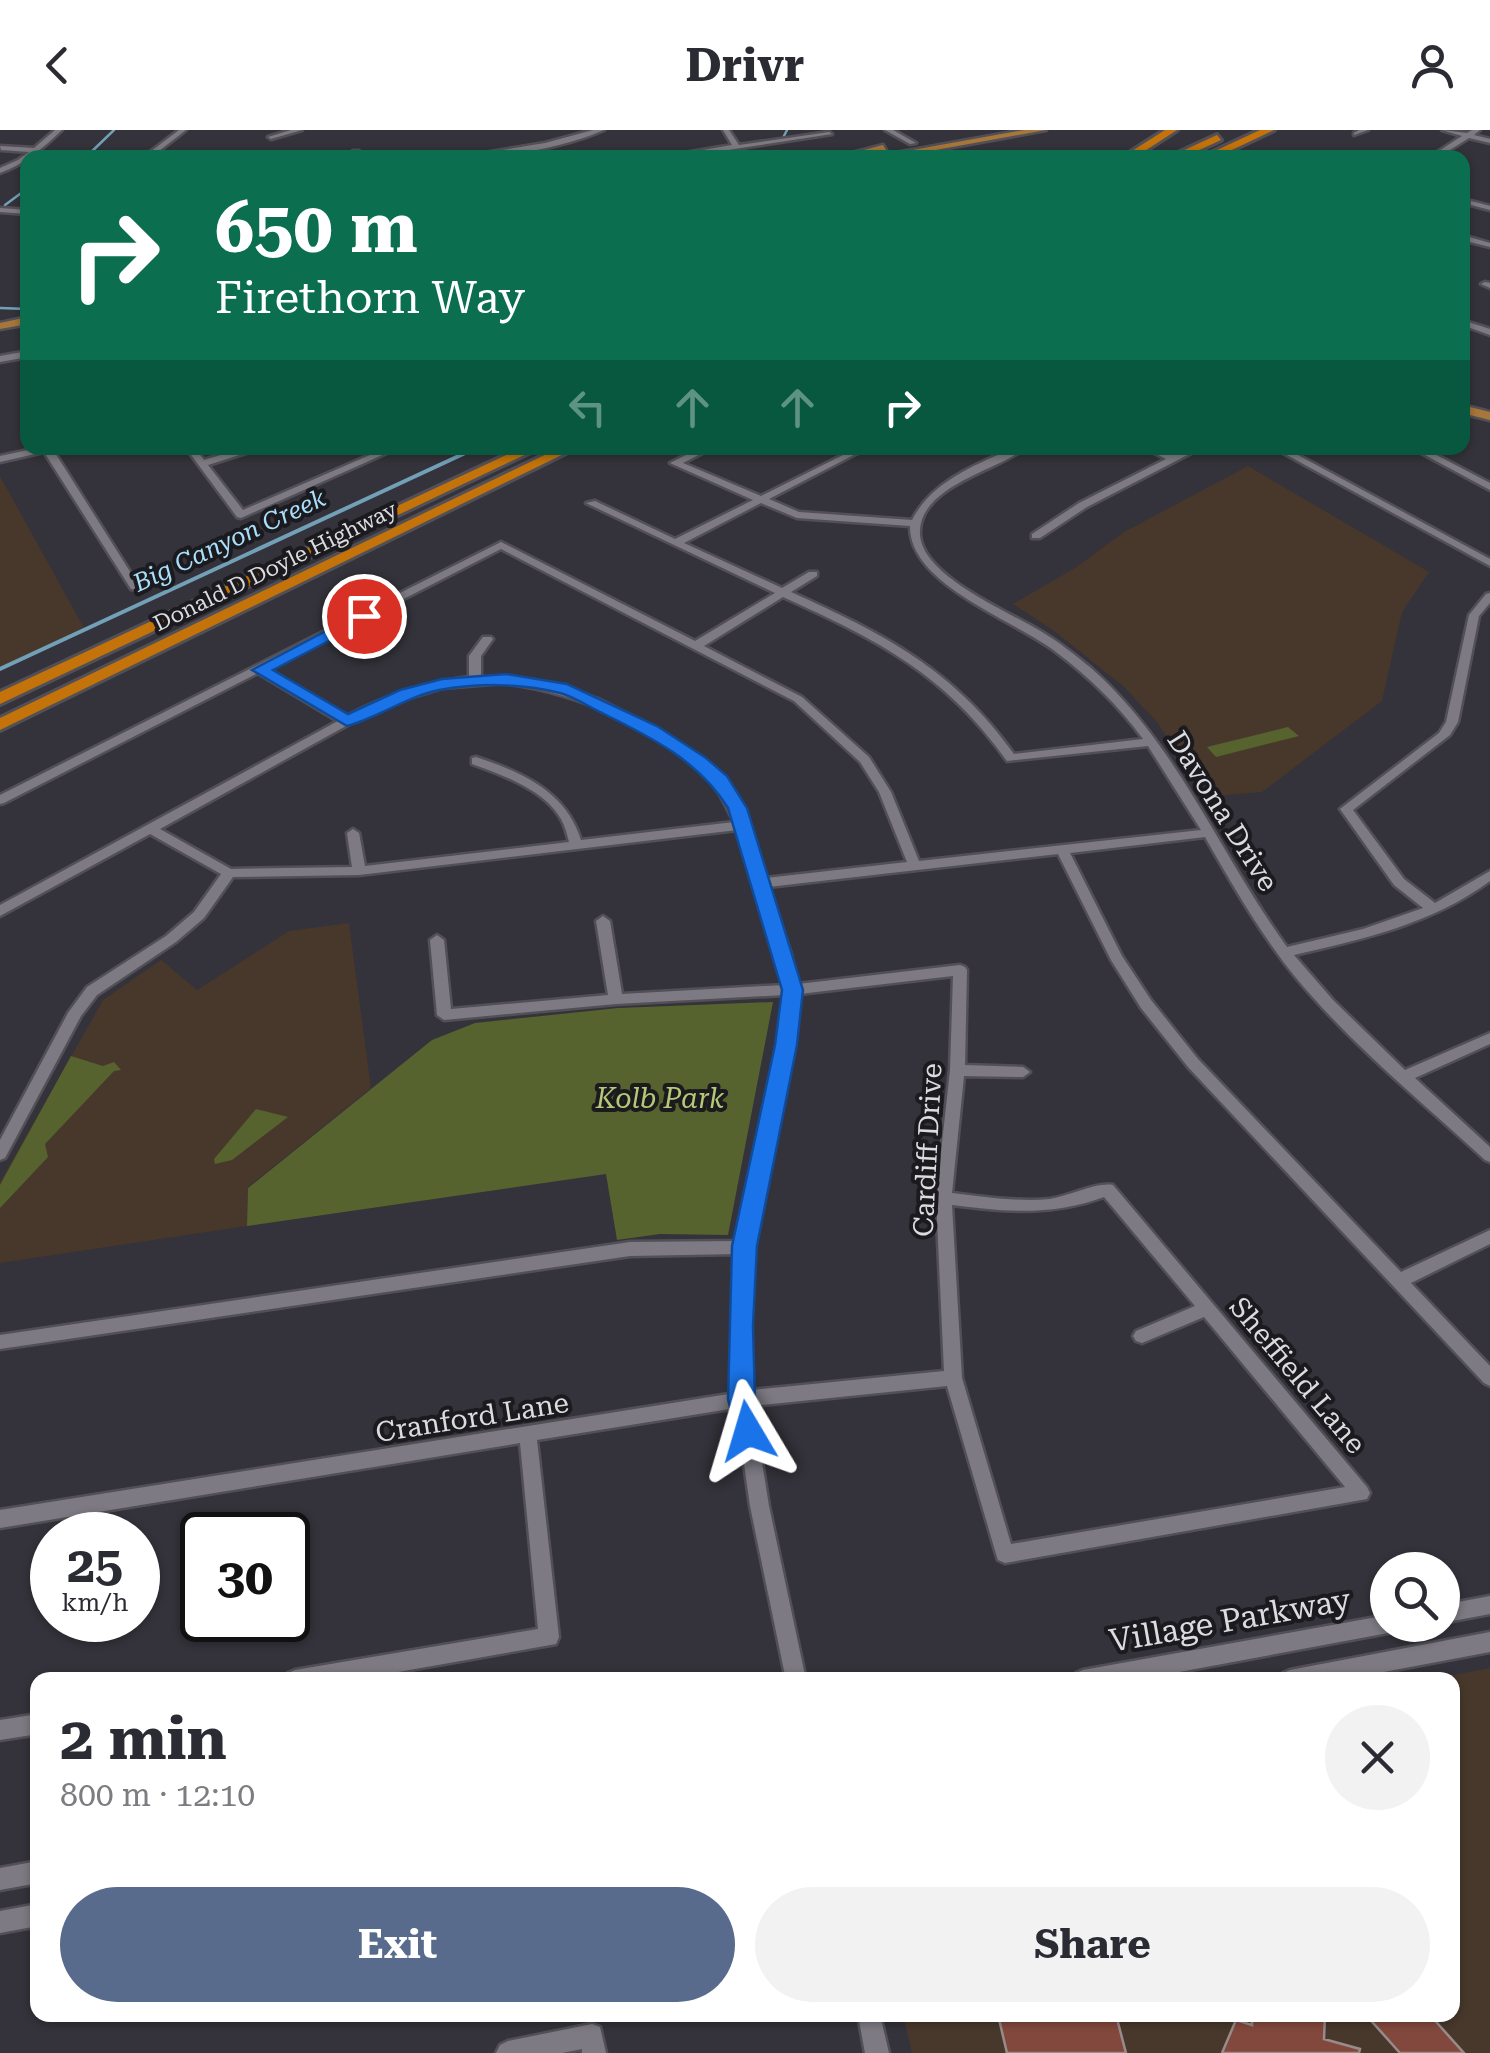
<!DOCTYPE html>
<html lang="en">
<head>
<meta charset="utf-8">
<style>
  :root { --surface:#fff; --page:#f2f2f3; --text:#2b2b33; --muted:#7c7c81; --accent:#586b8d }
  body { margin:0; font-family:"Roboto Serif",serif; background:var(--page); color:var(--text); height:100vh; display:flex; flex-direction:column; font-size:38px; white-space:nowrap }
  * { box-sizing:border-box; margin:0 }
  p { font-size:32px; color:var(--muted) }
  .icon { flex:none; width:55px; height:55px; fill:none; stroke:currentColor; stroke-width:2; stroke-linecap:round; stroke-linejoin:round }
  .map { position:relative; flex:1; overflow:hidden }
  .details { position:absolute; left:30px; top:1542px; width:1430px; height:350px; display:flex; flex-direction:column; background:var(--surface); border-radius:20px; box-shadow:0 2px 8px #0004 }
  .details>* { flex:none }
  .banner { position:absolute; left:20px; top:20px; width:1450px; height:305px; border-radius:20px; box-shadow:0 2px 8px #0004; background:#0b6e4f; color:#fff; overflow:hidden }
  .controls { position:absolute; left:1370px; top:1422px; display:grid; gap:20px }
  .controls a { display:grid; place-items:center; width:90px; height:90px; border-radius:50%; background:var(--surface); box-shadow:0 2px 8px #0004; font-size:50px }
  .speed { position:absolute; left:30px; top:1382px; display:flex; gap:20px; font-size:50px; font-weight:700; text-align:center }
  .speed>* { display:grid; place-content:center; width:130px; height:130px; border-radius:50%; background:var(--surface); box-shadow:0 2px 8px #0004; line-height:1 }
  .speed small { font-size:25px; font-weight:400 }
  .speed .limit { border:5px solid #111; border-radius:15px; background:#fff; color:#111 }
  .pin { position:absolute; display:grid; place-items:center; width:85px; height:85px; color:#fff; margin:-42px; border:5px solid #fff; border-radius:50%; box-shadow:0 2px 10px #0007 }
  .me { position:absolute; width:110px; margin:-55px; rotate:353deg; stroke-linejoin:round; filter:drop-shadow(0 0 8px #0008) }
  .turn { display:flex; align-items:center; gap:35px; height:210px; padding:0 30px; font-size:45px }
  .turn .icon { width:130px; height:130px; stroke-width:2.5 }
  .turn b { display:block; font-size:70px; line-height:85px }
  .lanes { display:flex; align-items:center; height:95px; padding:0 30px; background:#0003; justify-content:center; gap:50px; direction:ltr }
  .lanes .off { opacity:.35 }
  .round { display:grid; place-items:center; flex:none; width:105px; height:105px; border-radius:52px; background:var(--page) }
  .head { display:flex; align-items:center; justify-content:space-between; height:170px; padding:0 30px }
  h1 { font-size:60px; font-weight:700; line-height:75px }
  .button { display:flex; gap:20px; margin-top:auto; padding:20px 30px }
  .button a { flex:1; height:115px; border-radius:60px; background:var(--accent); color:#fff; font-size:40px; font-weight:700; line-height:115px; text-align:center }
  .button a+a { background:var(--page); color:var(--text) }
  header { display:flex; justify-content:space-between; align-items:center; height:130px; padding:0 30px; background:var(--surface); font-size:45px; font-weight:700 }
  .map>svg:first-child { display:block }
  .education { fill:#47382b }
  .green { fill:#56632e }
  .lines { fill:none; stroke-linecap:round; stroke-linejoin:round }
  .stream-far1 { stroke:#72a0b7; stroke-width:2.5 }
  .stream { stroke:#72a0b7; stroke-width:4 }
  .building { fill:#83483d; stroke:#978c8a; stroke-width:2.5 }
  .minor-casing { stroke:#525056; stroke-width:5 }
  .major-casing { stroke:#525056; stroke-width:5 }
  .highway-casing { stroke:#525056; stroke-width:6 }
  .minor { fill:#7d7a83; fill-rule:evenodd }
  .major { fill:#a7763a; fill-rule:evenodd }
  .highway { fill:#c3730a; fill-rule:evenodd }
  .route { fill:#1a73e8; stroke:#114b97; stroke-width:2.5 }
  .labels { text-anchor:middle; stroke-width:8; stroke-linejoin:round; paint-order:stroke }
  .far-street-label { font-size:22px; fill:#dcdbdf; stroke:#1b1a1e }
  .far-water-label { font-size:25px; font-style:italic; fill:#a9dffa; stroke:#1b1a1e }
  .street-label { font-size:28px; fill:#dcdbdf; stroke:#1b1a1e }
  .park-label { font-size:28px; font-style:italic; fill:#b4c975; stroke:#1b1a1e }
  .near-street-label { font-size:32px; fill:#dcdbdf; stroke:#1b1a1e }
</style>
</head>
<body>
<header><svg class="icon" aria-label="back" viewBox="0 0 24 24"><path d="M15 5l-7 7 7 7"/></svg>Drivr<svg class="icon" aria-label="person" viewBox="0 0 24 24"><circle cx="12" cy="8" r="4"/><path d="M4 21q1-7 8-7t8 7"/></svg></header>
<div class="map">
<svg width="1490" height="1923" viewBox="0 0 1490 1923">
  <rect width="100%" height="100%" fill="#34323a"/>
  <!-- education -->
  <path class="education" d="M1248,336L1429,442L1402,482L1382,571L1262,662L1207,667L1157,592L1123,556L1053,500L1013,474L1075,438L1124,402Z
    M0,346L84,498L0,537Z
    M349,793L371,958L248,1057L247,1096L0,1133V1052L103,870L161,830L197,860L289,801Z
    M1490,1538V1923H912L903,1885H1452V1550H1427Z"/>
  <!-- green -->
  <path class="green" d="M1288,597L1299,606L1216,627L1207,617Z
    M773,872L728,1105L660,1104L617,1110L606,1044L247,1096L248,1058L432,910L475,893L618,878Z
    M71,926L103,936L114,932L121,940L114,941L45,1014L48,1027L0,1078V1055Z
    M256,979L288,987L232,1030L215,1034L214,1029Z"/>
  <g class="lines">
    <!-- stream-far1 -->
    <path class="stream-far1" d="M784,6L787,0
      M85,28L114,0
      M5,75L28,58
      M0,178L28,179"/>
    <!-- stream -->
    <path class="stream" d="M0,539L476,318"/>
  </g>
  <!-- building -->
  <path class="building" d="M998,1885H1116L1126,1923H1007Z
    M1252,1885H1325L1324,1909L1360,1919L1359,1923H1222L1236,1890L1252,1895Z
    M1366,1885H1430L1464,1923H1400Z"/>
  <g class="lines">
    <!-- minor casing -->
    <g class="minor-casing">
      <path id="minor" d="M55,0H62C42,19 25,34 0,43V38L18,30L29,22L1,20L0,16L34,18Z
        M179,0H186L150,28H142Z
        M291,0H302L271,9L268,7Z
        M593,0H604C560,19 502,28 454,28L545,13Z
        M723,0H729L739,15L829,2L832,4L677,28H655L732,15Z
        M885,0H893L916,13L910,14Z
        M1359,0H1368L1354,5V3Z
        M1442,0L1467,3L1472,0H1480L1474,5L1490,9V13L1469,8L1437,28H1428L1462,6Z
        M353,21H359L364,28H356Z
        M1317,24L1320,28H1312Z
        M1471,71L1490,76V80L1471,75Z
        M0,78L28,80V84L0,82Z
        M1462,105L1490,113V117L1462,110Z
        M1485,152L1490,153V158L1481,154Z
        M1462,190L1490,199V205L1462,195Z
        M28,221V227L0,232V226Z
        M38,318H52L141,459L140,461L131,459L44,322L0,332V326Z
        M186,318H195L204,330L244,318H256L255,320L208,335L243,380L386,318H398L241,388L237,387Z
        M700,318H712L683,333L761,366L857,318H867L769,369L799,382L912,390C932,351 977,334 1014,318H1025C998,341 917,356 920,405C923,447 1010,482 1042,502C1059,512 1075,525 1091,538C1178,615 1220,725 1287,817L1363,799L1423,778L1394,755L1340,679L1439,603L1446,592L1469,485L1486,464L1490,463V473L1479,486L1458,592L1450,605L1353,680L1404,749L1435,773L1490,741V751C1432,794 1363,809 1294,825L1333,870L1405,940L1490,903V914L1415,948L1490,1017V1032L1485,1030C1421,971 1353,916 1297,849C1261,805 1233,756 1205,707L1070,723L1122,826L1151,870L1198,929L1401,1142L1490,1100V1114L1411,1153L1490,1236V1256L1484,1253L1188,937L1141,878L1111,830L1058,724L768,757L791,824L798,854L960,835L965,837L967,840L965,935L1023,937L1030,942L1023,947L964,946L952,1063C985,1067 1018,1072 1050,1069C1069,1066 1097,1052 1113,1055L1367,1357L1370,1363L1367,1369L1005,1433L998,1430L996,1424L947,1256L753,1276L769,1376L806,1550H786L750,1376L736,1278L537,1310L559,1507L556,1514L353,1550H285L288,1543L295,1540L538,1499L520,1313L0,1398V1380L735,1263L732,1199L737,1124L630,1126L0,1219V1205L630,1112L739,1111L779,916L785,865L616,874L444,890L437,885L430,810L437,805L444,810L451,879L608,865L596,791L603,786L610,791L622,864L784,855L777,824L737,700L359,745L233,747L204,788L176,812L97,865L81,886L5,1028L0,1030V1010L68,883L87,857L166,806L194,782L221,744L150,704L0,786V775L338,591L258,543L4,673L0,674V665L501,412L695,511L775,463L586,373L595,371L675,409L753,370L670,333ZM761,373L797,388L910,396C909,455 1015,490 1056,522C1089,547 1119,576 1143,609L1014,624C953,539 884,504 791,462L817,446V442H809L782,458L684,413ZM501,419L794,571L860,632L879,662L907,732L766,748L749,697L750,695L722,648L706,632L661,601L598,569L568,558L533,550L481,547V526L493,509L491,507H483L469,526V547C425,553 386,565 347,586L267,539ZM783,467C878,510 945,544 1007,631L1148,616L1201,700L919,731L891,662L869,627L802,567L704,516ZM503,553C571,561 666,598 711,652C721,664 727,678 734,692L581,710C566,662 522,642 476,627L472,628V634C502,645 544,659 561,689C565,696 567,704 569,712L365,736L359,703L353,699L347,703L352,737L231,739L160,699L382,576L442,558ZM953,846L950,940L936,1068L944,1241L752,1260C744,1177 756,1097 773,1016C783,966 798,915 799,864ZM1104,1067L1195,1176L1136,1201L1133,1206L1136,1211L1142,1213L1204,1187L1345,1357L1011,1414L962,1248L952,1075C1006,1082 1053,1086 1104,1067Z
        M1145,318H1156L1174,325L1190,318H1201L1087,377L1040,408H1032V404L1079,373L1166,329Z
        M1274,318H1285L1490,429V436Z
        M1412,318H1423L1490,353V360Z
        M1490,1466V1484L1442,1493V1475Z
        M1388,1485V1495H1397L1395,1501L1388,1503L1136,1550H1073L1076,1543L1083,1540Z
        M1490,1502V1522L1341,1550H1280L1283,1543L1290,1540Z
        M38,1584V1604L0,1610V1590Z
        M38,1731V1753L0,1760V1738Z
        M38,1774V1796L0,1803V1781Z
        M858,1885H880L889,1923H865Z
        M592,1894L600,1897L606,1923H582V1919L562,1923H496L500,1915L508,1911Z"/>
    </g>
    <!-- major casing -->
    <g class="major-casing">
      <path id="major" d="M1024,0H1046L892,28H868Z
        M883,15L886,20L852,28H833Z
        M28,187V194L0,199V193Z
        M1462,275L1490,282V290L1462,283Z"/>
    </g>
    <!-- highway casing -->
    <g class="highway-casing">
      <path id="highway" d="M1165,0H1177L1134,28H1121Z
        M1260,0H1274L1215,28H1200Z
        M1217,5L1221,10L1182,28H1167Z
        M521,318H539L0,574V562Z
        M559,318H576L0,600V588Z"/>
    </g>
    <!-- minor -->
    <use href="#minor" class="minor"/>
    <!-- major -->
    <use href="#major" class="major"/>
    <!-- highway -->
    <use href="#highway" class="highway"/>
  </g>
  <!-- route -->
  <path class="route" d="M364,481L369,482V490L273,540L348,584L400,560L442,549L506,544L567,554L657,596L706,628L727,646L747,678L803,860L797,915L757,1116L753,1196L755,1269L761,1301L757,1309L748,1313L738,1309L728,1269L732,1116L775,915L782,860L728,678C699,631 651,607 602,583C589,577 575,567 560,563C522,553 478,553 439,560C406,567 379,587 347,596L252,540Z"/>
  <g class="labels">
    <!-- far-street labels -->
    <g class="far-street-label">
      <text transform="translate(275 436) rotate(-26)" y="8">Donald D Doyle Highway</text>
    </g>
    <!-- far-water labels -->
    <g class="far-water-label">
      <text transform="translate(229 410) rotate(-25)" y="9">Big Canyon Creek</text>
    </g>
    <!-- street labels -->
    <g class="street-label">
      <text transform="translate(1223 681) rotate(58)" y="10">Davona Drive</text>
      <text transform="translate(927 1020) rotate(-87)" y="10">Cardiff Drive</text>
      <text transform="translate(1298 1245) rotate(50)" y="10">Sheffield Lane</text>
      <text transform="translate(472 1287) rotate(-9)" y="10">Cranford Lane</text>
    </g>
    <!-- park labels -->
    <g class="park-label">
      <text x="660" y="978">Kolb Park</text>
    </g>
    <!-- near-street labels -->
    <g class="near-street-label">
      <text transform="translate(1230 1490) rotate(-10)" y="11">Village Parkway</text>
    </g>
  </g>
</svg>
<div class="controls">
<a><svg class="icon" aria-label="search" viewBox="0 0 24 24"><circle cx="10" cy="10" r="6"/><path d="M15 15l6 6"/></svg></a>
</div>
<div class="speed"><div>25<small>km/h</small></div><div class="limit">30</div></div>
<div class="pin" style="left:364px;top:486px;background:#d93025"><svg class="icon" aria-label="arrive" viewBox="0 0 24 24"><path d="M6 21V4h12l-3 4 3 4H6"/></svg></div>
<svg class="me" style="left:748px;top:1301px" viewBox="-20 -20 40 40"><path d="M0-17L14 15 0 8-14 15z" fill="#1a73e8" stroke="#fff" stroke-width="4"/></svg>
<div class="banner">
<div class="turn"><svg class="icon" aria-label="right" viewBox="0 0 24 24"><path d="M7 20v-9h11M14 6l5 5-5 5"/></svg><div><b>650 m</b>Firethorn Way</div></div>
<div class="lanes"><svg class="icon off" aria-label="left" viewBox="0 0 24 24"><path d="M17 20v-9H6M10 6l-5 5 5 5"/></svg><svg class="icon off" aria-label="ahead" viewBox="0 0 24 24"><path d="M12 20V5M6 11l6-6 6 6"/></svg><svg class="icon off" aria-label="ahead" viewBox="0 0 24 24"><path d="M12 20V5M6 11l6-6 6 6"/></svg><svg class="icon" aria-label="right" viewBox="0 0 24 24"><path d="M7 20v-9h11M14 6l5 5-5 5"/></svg></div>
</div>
<section class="details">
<div class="head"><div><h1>2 min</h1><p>800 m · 12:10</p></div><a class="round"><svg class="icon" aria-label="close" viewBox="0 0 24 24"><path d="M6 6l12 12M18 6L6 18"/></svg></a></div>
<div class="button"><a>Exit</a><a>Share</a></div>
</section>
</div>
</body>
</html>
